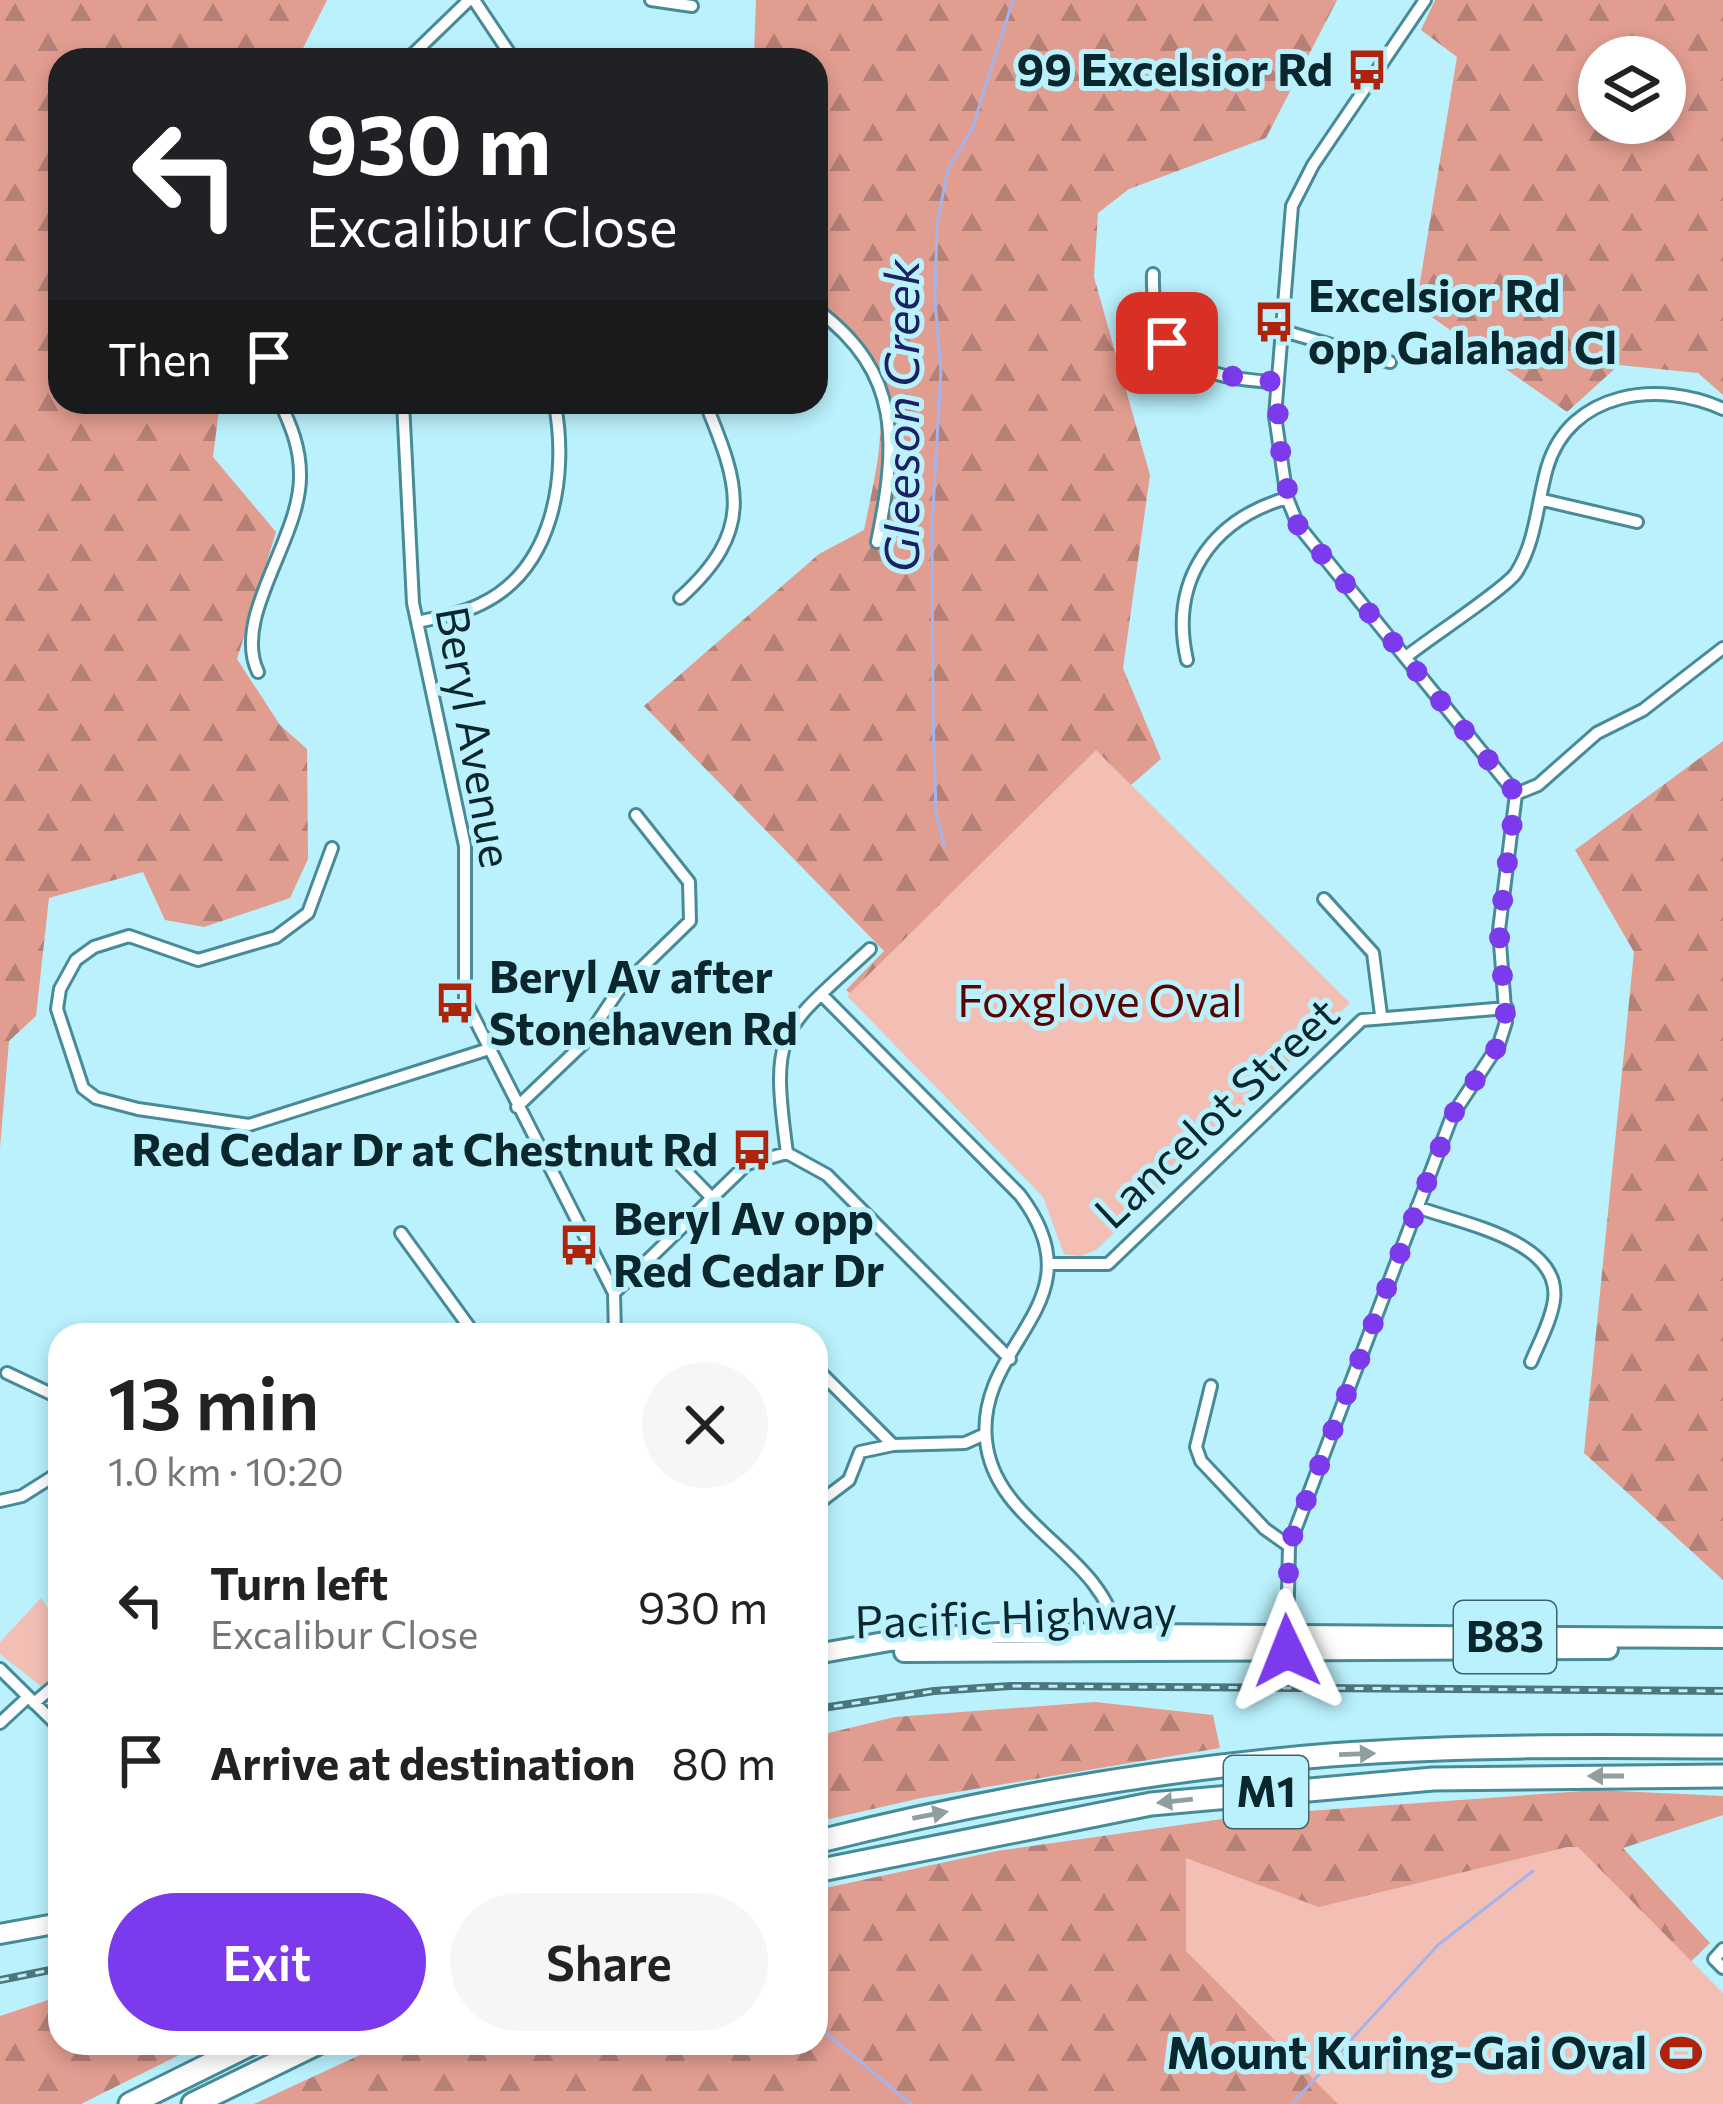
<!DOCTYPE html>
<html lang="en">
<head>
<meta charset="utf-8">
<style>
  :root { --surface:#fff; --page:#f6f6f6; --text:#222; --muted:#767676; --accent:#7c3aed }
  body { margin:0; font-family:Commissioner,sans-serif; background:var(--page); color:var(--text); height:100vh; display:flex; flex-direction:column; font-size:45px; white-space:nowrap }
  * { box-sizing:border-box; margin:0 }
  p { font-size:39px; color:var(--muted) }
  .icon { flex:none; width:66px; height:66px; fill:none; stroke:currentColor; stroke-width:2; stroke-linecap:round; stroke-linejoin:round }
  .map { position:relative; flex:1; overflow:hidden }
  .drawer { position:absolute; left:48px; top:1323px; width:780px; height:732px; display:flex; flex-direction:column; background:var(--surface); border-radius:36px; box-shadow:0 6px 18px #0003 }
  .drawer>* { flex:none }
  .top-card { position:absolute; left:48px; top:48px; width:780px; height:366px; border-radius:36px; box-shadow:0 6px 18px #0003; background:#202124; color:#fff; overflow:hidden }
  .fabs { position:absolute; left:1578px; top:36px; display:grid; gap:24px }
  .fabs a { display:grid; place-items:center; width:108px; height:108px; border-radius:50%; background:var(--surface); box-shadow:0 6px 18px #0003; font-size:60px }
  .pin { position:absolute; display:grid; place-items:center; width:102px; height:102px; color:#fff; margin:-51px; border-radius:24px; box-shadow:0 6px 18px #0006 }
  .me { position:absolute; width:132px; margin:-66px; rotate:358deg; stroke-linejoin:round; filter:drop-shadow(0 0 9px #0008) }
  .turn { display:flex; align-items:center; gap:42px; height:252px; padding:0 60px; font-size:54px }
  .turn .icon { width:156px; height:156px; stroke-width:2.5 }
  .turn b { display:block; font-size:84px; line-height:102px }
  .then { display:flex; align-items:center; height:114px; padding:0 60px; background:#0003; gap:24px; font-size:45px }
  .round { display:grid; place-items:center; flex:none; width:126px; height:126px; border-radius:63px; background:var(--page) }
  .head { display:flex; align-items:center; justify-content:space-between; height:204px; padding:0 60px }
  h1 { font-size:72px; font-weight:600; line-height:90px }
  .cta { display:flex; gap:24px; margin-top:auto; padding:24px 60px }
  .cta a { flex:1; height:138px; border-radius:72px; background:var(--accent); color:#fff; font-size:48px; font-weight:600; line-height:138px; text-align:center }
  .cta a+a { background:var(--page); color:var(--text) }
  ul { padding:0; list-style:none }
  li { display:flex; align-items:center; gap:36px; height:156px; padding:0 60px }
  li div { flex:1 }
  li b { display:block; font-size:45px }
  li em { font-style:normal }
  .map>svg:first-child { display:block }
  .forest { fill:url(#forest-firs); fill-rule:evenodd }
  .green { fill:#f3bfb5 }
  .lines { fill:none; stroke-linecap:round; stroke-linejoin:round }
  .stream { stroke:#a3b4ed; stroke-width:3 }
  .street-casing { stroke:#478b98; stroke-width:16 }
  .primary-casing { stroke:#478b98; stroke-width:24 }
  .highway-casing { stroke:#478b98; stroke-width:27 }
  .street { stroke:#fff; stroke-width:10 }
  .primary { stroke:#fff; stroke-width:18 }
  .highway { stroke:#fff; stroke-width:21 }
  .rail-casing { stroke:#4d757c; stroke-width:8 }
  .rail { stroke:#baf1fc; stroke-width:3; stroke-dasharray:9; stroke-linecap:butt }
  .oneway { fill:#909ea0 }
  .route { stroke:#7c3aed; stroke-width:21; stroke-dasharray:0 37.8 }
  .labels { text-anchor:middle; stroke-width:10; stroke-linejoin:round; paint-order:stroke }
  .shield { fill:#baf1fc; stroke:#3e646a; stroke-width:3 }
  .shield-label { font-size:42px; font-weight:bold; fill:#09272c }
  .poi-label { font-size:45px; font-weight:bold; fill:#09272c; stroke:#baf1fc; text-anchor:end }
  .street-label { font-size:45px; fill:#09272c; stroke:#baf1fc }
  .park-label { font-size:45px; fill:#560500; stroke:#baf1fc }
  .water-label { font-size:48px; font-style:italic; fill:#1a2263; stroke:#baf1fc }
</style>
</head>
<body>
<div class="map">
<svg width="1723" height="2104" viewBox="0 0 1723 2104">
  <defs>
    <pattern id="forest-firs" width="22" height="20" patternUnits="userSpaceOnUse" patternTransform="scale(3)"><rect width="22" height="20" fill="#e19d90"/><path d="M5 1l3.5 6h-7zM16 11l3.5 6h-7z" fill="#b58076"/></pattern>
  </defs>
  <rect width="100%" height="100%" fill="#baf1fc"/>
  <!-- forest -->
  <path class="forest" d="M0,0H327L297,60H60V402H220L213,457L276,532L237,659L280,725L307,749L308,859L290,898L204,927L165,920L143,872L49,898L36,1016L9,1041L0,1148Z
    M756,0H1337L1266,138L1129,189L1098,213L1094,277L1150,475L1123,668L1161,759L870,1011L846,990L884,951L644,706L819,554L864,530C883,437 903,373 816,308V60H746L754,55Z
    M1435,0H1723V395L1698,373L1619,365L1567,412L1416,306L1457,57L1421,30ZM1599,57H1665V123H1599Z
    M1723,741V1580L1584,1453L1634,952L1575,850Z
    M1095,1702L1213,1715L1220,1748L921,1798L816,1822V1736L895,1717Z
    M1597,1790L1723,1796V1815L1623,1848L1710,1943L1676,1976L1488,2104H254L386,2043H816V1890L997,1851L1251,1815Z
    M60,1996V2043H203L81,2104H0V2016Z"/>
  <!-- green -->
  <path class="green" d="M1096,750L1350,1003L1096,1250L1080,1256L1064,1254L1043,1197L847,996Z
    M41,1598L60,1627V1675L42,1687L0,1654V1642Z
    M1567,1847H1578L1723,1993V2104H1338L1186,1951V1858L1319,1907Z"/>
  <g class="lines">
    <!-- stream -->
    <path class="stream" d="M944,846L936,812L933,714L932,526L941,372L935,301L937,224L948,169L972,129L1013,0
      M816,2025L911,2104
      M1292,2104L1438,1945L1533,1871"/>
    <!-- street casing -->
    <g class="street-casing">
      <path id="street" d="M474,0L514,60
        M651,0L692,6
        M407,60L469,0
        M1153,274C1150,360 1200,379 1276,382
        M816,309C903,373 897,445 877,542
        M1280,330L1390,362
        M403,402L413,603L465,846V1000L614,1293L615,1335
        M1543,500L1637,522
        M680,598C755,530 740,487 705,402
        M417,622C439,617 461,614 481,604C554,569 568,475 555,405
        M1406,657C1428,639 1505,589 1516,573C1536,542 1537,503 1547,468C1570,390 1660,380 1723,409
        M1187,660C1169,581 1211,520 1287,498
        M258,672C231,616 302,538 300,474C300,447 291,426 280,402
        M1516,794L1538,785L1597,733L1643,710L1723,648
        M332,848L308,913L276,937L198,960L129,936L94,947L76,960L60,989L57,1009L83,1088L96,1098L138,1109L249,1125L486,1050
        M1324,899L1373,953L1381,1015
        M821,994L1020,1195C1102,1303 976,1341 986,1440C994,1525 1103,1553 1117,1634
        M517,1107L583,1044L618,991L690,921L689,882L636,815
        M787,1153C770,1028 779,1033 870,949
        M679,1164L711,1197
        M1417,1207C1459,1223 1562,1240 1554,1300C1551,1321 1539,1343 1531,1362
        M401,1233L475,1335
        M1050,1264H1108L1362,1020L1507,1008
        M614,1293L747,1164L787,1153L827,1175L1010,1359
        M816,1368L893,1445L965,1443L985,1434
        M7,1373L60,1398
        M1211,1386L1196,1447L1201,1461L1265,1529L1289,1546
        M0,1501L22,1496L60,1472
        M816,1505L849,1480L860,1452L893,1445
        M1287,1640L1289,1546L1452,1116L1499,1044L1506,1022L1499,930L1516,794L1298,525L1287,498L1275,416L1292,206L1313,165L1425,0
        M0,1669L60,1728
        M34,1703L60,1681
        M0,1723L28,1697
        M1723,1949L1714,1959L1723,1968"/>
    </g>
    <!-- primary casing -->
    <g class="primary-casing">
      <path id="primary" d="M904,1652L1608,1649
        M816,1654L890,1641L999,1633L1723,1638
        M0,1934L60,1923"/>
    </g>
    <!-- highway casing -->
    <g class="highway-casing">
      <path id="highway" d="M816,1842C984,1800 1157,1769 1330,1755C1460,1745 1592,1746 1723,1747
        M816,1871L1151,1804L1433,1779L1723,1776
        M130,2104L253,2043
        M193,2104L318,2043"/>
    </g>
    <!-- street -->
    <use href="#street" class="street"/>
    <!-- primary -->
    <use href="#primary" class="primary"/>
    <!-- highway -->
    <use href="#highway" class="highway"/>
    <!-- rail casing -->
    <g class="rail-casing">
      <path id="rail" d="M816,1709L934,1691L1011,1686L1723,1691
        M0,1980L60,1968"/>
    </g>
    <!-- rail -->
    <use href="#rail" class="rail"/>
  </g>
  <!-- one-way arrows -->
  <defs><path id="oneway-solid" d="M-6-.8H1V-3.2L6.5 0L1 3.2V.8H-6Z" transform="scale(3)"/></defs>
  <g class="oneway">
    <use href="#oneway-solid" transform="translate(1357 1754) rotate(-2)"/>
    <use href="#oneway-solid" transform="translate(1606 1776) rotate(-180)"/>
    <use href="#oneway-solid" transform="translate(1175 1801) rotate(174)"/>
    <use href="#oneway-solid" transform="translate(930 1815) rotate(-11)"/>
  </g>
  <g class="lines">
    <!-- route -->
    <path class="route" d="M1167,343L1208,373L1276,382L1282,470L1298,525L1516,794L1499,930L1506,1022L1499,1044L1452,1116L1289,1546L1287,1651"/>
  </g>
  <!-- icons -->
  <defs>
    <g id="bus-bare" transform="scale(3.24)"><path d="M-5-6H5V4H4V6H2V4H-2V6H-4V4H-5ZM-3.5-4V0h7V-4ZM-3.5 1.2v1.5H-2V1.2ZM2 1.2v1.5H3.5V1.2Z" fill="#b0230b" stroke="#baf1fc" stroke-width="2.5" paint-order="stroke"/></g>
    <g id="stadium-bare" transform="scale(3.24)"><path d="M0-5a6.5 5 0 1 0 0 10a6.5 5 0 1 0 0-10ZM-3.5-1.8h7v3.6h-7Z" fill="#b0230b" stroke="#baf1fc" stroke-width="2.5" paint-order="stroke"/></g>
  </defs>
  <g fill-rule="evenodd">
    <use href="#bus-bare" x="1367" y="70"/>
    <use href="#bus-bare" x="1274" y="322"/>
    <use href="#bus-bare" x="455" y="1003"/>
    <use href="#bus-bare" x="752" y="1150"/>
    <use href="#bus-bare" x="579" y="1245"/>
    <use href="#stadium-bare" x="1681" y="2053"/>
  </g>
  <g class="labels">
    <!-- shield labels -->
    <g class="shield">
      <rect x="1454" y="1601" width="102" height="72" rx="9"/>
      <rect x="1224" y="1756" width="84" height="72" rx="9"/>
    </g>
    <g class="shield-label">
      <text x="1505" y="1652">B83</text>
      <text x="1266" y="1807">M1</text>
    </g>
    <!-- poi labels -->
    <g class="poi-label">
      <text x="1333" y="86">99 Excelsior Rd</text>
      <text x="1308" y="312" text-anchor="start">Excelsior Rd<tspan x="1308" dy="52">opp Galahad Cl</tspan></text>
      <text x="489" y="993" text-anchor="start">Beryl Av after<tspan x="489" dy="52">Stonehaven Rd</tspan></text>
      <text x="718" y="1166">Red Cedar Dr at Chestnut Rd</text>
      <text x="613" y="1235" text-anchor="start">Beryl Av opp<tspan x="613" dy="52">Red Cedar Dr</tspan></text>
      <text x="1647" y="2069">Mount Kuring-Gai Oval</text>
    </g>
    <!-- street labels -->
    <g class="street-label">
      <text transform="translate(474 737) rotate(80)" y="16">Beryl Avenue</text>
      <text transform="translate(1217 1113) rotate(-43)" y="16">Lancelot Street</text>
      <text transform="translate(1016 1617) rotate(-2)" y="16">Pacific Highway</text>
    </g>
    <!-- park labels -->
    <g class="park-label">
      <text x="1100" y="1017">Foxglove Oval</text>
    </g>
    <!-- water labels -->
    <g class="water-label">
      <text transform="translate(902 416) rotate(-90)" y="17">Gleeson Creek</text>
    </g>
  </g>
</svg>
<div class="fabs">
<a><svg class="icon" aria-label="layers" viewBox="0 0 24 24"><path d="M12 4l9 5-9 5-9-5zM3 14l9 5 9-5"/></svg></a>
</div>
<div class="pin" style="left:1167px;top:343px;background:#d93025"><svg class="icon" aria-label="arrive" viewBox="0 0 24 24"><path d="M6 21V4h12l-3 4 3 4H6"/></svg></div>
<svg class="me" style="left:1287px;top:1651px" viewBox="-20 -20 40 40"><path d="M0-17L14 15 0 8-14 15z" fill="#7c3aed" stroke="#fff" stroke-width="4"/></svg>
<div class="top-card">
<div class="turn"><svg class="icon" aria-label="left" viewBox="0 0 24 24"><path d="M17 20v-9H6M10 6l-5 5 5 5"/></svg><div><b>930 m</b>Excalibur Close</div></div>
<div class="then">Then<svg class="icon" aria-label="arrive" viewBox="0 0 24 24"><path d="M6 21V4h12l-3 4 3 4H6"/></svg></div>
</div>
<section class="drawer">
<div class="head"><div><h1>13 min</h1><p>1.0 km · 10:20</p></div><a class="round"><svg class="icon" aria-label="close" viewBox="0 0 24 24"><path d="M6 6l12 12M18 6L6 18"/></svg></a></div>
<ul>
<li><svg class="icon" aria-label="left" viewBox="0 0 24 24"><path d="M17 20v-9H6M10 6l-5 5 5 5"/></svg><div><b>Turn left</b><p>Excalibur Close</p></div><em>930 m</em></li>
<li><svg class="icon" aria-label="arrive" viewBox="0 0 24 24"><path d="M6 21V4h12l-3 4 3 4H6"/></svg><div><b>Arrive at destination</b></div><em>80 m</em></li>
</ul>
<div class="cta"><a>Exit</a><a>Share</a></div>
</section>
</div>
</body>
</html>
